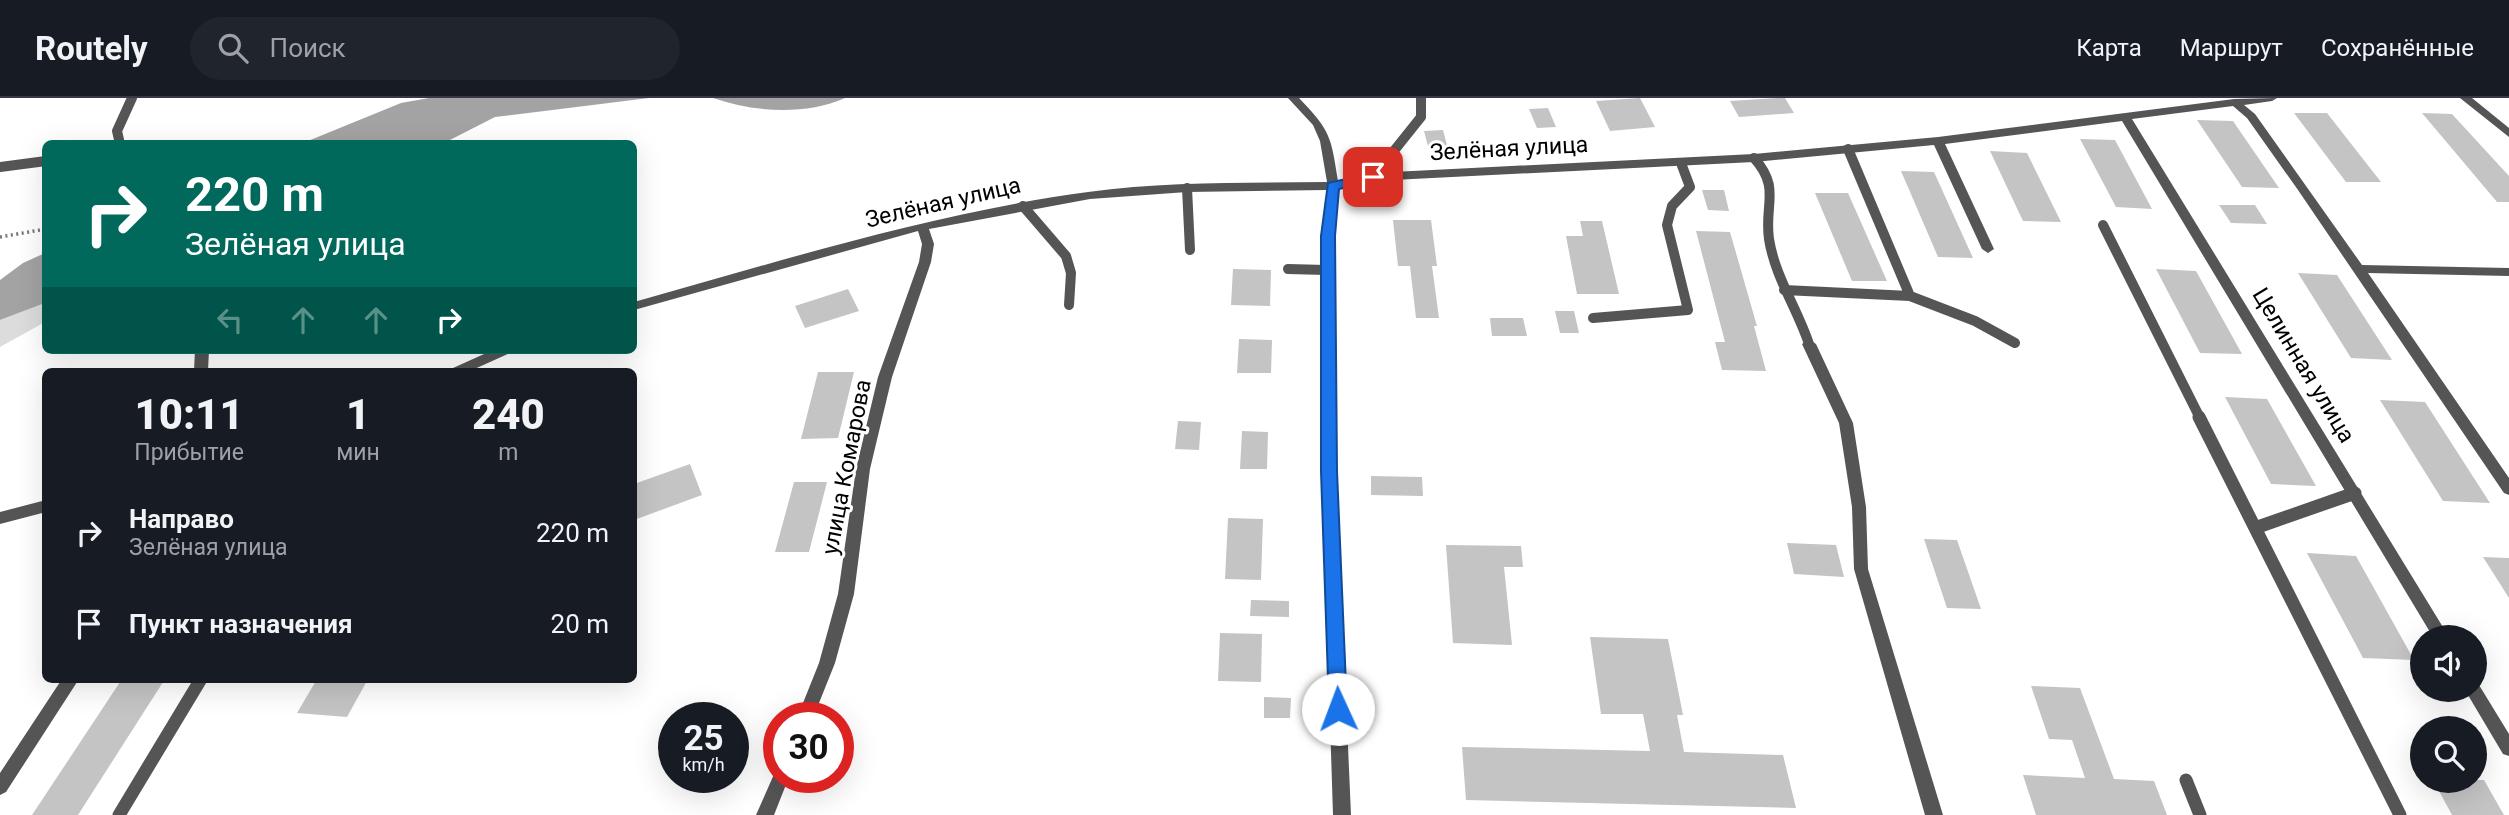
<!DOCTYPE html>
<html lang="ru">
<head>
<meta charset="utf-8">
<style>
  :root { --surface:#171b24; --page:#20242c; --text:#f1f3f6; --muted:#9ea1a6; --line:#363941 }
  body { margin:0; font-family:Roboto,sans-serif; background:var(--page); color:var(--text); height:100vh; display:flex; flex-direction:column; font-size:26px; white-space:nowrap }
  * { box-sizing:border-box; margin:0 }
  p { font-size:23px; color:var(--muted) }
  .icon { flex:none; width:38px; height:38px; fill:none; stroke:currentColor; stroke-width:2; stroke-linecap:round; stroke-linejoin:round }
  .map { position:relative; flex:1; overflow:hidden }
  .drawer { position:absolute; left:42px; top:270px; width:595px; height:315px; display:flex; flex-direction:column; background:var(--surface); border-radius:10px; box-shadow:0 7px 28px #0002 }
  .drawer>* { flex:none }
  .banner { position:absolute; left:42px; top:42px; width:595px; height:214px; border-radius:10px; box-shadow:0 7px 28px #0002; background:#00695c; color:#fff; overflow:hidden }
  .fabs { position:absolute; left:2410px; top:527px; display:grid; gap:14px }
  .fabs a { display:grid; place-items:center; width:77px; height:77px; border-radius:50%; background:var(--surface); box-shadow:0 7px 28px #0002; font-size:35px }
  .speed { position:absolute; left:658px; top:604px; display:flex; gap:14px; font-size:35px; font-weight:700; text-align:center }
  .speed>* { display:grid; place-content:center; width:91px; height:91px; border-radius:50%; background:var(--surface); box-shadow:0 7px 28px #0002; line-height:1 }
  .speed small { font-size:18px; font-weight:400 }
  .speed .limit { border:10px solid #d22; background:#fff; color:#111 }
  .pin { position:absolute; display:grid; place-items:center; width:60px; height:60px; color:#fff; margin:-30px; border-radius:14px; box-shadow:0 4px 10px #0006 }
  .me { position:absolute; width:77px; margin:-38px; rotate:358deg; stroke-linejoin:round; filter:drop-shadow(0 0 5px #0008) }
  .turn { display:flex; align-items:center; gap:24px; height:147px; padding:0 28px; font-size:32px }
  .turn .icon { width:91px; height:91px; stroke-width:2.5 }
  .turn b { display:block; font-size:49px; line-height:60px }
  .lanes { display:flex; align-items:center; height:66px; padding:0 28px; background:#0003; justify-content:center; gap:35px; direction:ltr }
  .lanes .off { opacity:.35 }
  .eta { display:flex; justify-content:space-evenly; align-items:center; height:119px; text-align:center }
  .eta b { font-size:42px; font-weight:800; line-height:49px }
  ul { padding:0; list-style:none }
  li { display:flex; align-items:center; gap:21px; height:91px; padding:0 28px }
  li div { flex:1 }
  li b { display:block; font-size:26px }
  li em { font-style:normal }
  header { display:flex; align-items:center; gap:42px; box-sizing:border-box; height:98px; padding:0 35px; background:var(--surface); border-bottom:2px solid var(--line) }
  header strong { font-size:33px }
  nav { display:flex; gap:38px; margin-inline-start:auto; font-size:24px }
  .search { width:490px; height:63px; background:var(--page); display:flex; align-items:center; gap:18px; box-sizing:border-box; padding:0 24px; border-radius:38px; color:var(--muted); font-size:26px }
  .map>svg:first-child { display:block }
  .green { fill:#dcdcdc }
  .water { fill:#a3a3a3 }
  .building { fill:#c4c4c4 }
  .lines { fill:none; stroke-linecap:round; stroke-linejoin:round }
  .path { stroke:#777; stroke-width:3.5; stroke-dasharray:2 3.5; stroke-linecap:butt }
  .lane-far1 { stroke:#555; stroke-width:10 }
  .lane { stroke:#555; stroke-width:13 }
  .street { fill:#555; fill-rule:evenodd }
  .route { fill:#1a73e8; stroke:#114b97; stroke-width:2 }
  .labels { text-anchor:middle; stroke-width:6; stroke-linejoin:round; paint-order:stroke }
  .street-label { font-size:23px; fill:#000; stroke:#fff }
</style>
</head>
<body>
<header>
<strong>Routely</strong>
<div class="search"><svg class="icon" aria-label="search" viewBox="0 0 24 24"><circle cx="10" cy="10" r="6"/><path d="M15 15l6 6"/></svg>Поиск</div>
<nav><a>Карта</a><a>Маршрут</a><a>Сохранённые</a></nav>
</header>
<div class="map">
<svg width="2509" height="717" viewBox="0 0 2509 717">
  <rect width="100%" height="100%" fill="#fff"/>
  <!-- green -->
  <path class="green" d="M45,205V224L0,249V222Z"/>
  <!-- water -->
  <path class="water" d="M429,0H649L495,19L444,45H303L401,5Z
    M713,0H845C804,18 754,14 713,0Z
    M45,155V205L0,222V182L23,165Z"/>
  <!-- building -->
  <path class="building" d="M1640,0L1655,29L1610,33L1596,3Z
    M1777,0H1785L1794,15L1739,19L1730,3Z
    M1548,10L1556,29L1537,30L1529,11Z
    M2294,15H2327L2381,84H2346Z
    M2422,15L2452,16L2509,78V104H2497Z
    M2197,22L2233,23L2279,90L2242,89Z
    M1443,32L1448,51L1429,52L1424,33Z
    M2080,41L2115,42L2152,111L2116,109Z
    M1990,53L2027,55L2061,124L2023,123Z
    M1901,73L1934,74L1973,160L1938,159Z
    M1702,92H1724L1729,113L1708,112Z
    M1815,95H1848L1887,183H1852Z
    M2219,107H2255L2267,126L2231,125Z
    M1393,122H1431L1437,168H1432L1439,220H1416L1410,168H1398Z
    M1580,123H1602L1619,196H1577L1566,138H1583Z
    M1696,133L1730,134L1757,228H1754L1766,273L1722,272L1715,244H1725Z
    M1233,171L1271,172L1270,208L1231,207Z
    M2156,171L2196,173L2242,256L2200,255Z
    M2298,175L2337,177L2392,262L2351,260Z
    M848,191L859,213L805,230L795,208Z
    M1555,213H1574L1579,235H1560Z
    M1490,220H1523L1527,238H1492Z
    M1239,241L1272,242L1271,275H1237Z
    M818,274H854L838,340L801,341Z
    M2225,299L2267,301L2316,388L2271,386Z
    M2380,302L2425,304L2490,405L2443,403Z
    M1178,323L1201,324L1199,352L1175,351Z
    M1242,333L1268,334L1267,371H1240Z
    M690,366L702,397L634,422V386Z
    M1371,378L1422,379L1423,398L1371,397Z
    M794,384H827L809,454H775Z
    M1228,420L1263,421L1261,482L1225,481Z
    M1924,441L1957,442L1981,511L1947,510Z
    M1787,445L1836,447L1844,479L1794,476Z
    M1446,447L1521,448L1523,469H1504L1512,547L1453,545Z
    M2307,455L2356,458L2414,562L2363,560Z
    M2483,459L2509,460V500Z
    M1251,502L1289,503V519L1250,518Z
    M1220,535L1262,536L1261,584L1218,583Z
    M1590,539L1668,541L1683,617H1677L1684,654L1783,657L1796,710L1466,702L1462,649L1650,653L1643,616H1601Z
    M122,581H165L78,717H32Z
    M317,581H368L347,619L297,615Z
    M2031,588L2080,590L2114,681L2154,683L2167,717H2036L2023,677L2085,680L2072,642L2049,641Z
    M1264,599L1291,600L1290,620H1264Z
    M2433,682H2484L2504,717H2452Z"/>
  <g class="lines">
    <!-- path -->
    <path class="path" d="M0,139L46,131"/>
    <!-- lane-far1 -->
    <path class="lane-far1" d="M120,46L117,33L132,0
      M1848,51L1910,198
      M1754,60C1781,90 1764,106 1769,141C1775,179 1797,210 1809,246
      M0,69L46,63
      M1373,79L1421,19V0
      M1187,90L1190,152
      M1023,108L1066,158L1071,175L1069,207
      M2103,127L2200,320
      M1288,171L1326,172
      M1784,192L1910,198L1975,223L2015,245
      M1593,220L1688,212L1667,127L1672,108L1690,89L1681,65"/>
    <!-- lane -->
    <path class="lane" d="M2199,319L2400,717
      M2255,430L2355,395
      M2186,682L2200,717
      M119,717L201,581"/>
    <!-- street -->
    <path class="street" d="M1288,0H1299C1331,33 1331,39 1338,83L1373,75L1754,56L1938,39L2234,1L2277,0L2272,3L2244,7L2255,16L2362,167L2509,170V178L2368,175L2509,380V397L2504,395L2298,92L2247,20L2233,8L2132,21L2449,539H2433L2122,23L1945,46L1994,151L1988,155L1982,151L1934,47L1754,64L1373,83L1339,90L1332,172L1336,373L1351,717H1333L1322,373L1320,172L1327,92L1187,94L1090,101L929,131L934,146L931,164L892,279L870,371L854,496L835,565L813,620H797L819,565L838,496L856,371L878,279L919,164L922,146L918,133L634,212V204C784,162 933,115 1088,94C1166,83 1247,85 1327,84L1320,43L1313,27Z
      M2460,0H2472L2509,30V39Z
      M1809,241L1816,246L1853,325L1866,409L1868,471L1943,717H1925L1854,471L1852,409L1839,325L1802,246Z
      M195,252H209L208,273H194Z
      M493,252H512L510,255L470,273H451L453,270Z
      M46,402V414L0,426V414Z
      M62,581H79L6,694L0,697V675Z
      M2474,586L2479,587L2509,636V658L2503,656L2465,592H2474Z
      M779,672V679H789L774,717H756L775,674Z"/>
  </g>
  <!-- route -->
  <path class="route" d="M1373,75L1377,76V82L1339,91L1335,138L1337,373L1347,611L1345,617L1338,619L1332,617L1329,611L1321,373V138L1328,85Z"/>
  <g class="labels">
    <!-- street labels -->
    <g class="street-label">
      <text transform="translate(1509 50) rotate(-3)" y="8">Зелёная улица</text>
      <text transform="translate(943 104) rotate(-13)" y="8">Зелёная улица</text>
      <text transform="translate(2304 267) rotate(59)" y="8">Целинная улица</text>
      <text transform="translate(846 369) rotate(-79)" y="8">улица Комарова</text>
    </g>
  </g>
</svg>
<div class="fabs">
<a><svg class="icon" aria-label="sound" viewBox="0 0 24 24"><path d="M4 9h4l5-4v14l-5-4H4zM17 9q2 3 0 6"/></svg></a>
<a><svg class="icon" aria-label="search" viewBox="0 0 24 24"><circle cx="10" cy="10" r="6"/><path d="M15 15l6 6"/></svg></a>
</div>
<div class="speed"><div>25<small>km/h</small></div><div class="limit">30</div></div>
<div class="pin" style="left:1373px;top:79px;background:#d93025"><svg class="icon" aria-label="arrive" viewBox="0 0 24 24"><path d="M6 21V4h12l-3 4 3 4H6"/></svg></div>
<svg class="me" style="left:1338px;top:611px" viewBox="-20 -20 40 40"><circle r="19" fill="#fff"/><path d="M0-13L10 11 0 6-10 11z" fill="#1a73e8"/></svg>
<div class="banner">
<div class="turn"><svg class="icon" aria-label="right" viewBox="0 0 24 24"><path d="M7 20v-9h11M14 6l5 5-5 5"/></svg><div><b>220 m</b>Зелёная улица</div></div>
<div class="lanes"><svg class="icon off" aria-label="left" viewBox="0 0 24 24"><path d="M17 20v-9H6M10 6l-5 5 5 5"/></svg><svg class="icon off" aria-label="ahead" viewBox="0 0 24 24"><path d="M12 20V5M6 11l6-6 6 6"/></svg><svg class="icon off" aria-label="ahead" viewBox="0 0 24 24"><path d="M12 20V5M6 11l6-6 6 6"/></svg><svg class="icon" aria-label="right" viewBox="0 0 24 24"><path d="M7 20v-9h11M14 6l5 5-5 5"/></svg></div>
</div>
<section class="drawer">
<div class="eta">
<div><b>10:11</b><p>Прибытие</p></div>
<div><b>1</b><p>мин</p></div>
<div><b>240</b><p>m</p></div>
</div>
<ul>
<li><svg class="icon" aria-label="right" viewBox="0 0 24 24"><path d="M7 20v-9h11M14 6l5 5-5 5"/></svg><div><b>Направо</b><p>Зелёная улица</p></div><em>220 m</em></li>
<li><svg class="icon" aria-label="arrive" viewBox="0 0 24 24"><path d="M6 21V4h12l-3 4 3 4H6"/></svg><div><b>Пункт назначения</b></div><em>20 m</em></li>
</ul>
</section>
</div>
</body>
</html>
